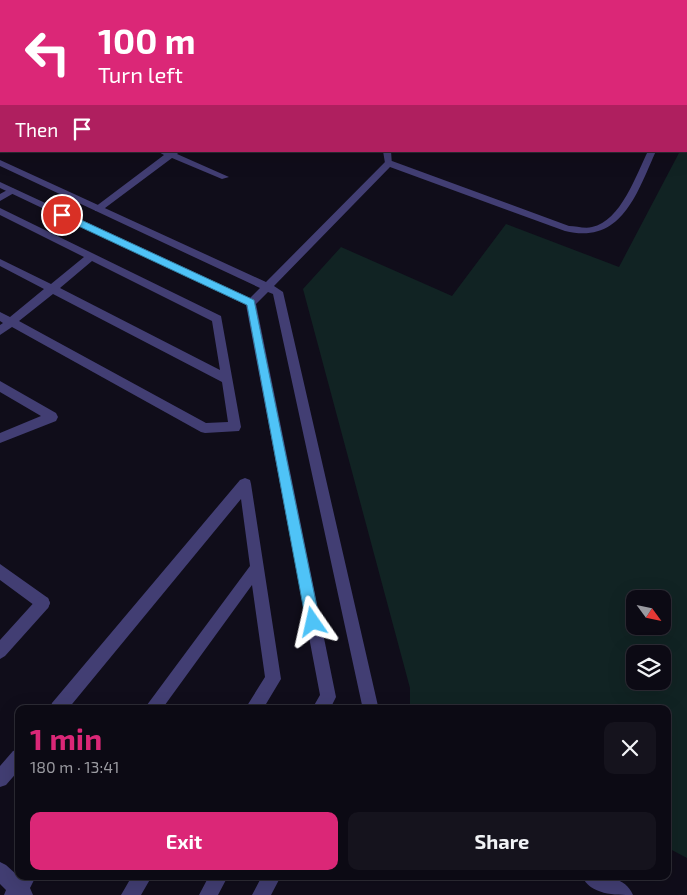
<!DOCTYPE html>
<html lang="en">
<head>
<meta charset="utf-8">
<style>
  :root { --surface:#0c0a14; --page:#15131d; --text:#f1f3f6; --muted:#9a9aa0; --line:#2c2b34; --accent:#db2777 }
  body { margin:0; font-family:"Exo 2",sans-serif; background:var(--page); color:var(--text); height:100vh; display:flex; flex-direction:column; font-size:19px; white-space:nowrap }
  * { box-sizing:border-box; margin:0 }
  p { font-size:16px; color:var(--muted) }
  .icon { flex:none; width:28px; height:28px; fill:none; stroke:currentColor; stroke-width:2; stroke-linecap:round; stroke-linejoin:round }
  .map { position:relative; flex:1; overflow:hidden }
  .sheet { position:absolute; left:15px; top:705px; width:656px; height:175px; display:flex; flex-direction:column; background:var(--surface); border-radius:10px; box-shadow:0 5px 20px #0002,0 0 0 1px var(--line) }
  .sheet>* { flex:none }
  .hud { position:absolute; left:0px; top:0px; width:688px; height:152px; box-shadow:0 5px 20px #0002,0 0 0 1px var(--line); background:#db2777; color:#fff; overflow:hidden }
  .needle { width:32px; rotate:123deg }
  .tools { position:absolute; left:626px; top:590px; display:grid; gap:10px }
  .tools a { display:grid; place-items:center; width:45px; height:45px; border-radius:10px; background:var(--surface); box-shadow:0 5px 20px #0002,0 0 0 1px var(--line); font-size:25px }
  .pin { position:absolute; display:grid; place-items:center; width:42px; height:42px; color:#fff; margin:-21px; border:2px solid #fff; border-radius:50%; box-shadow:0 1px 5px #0007 }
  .me { position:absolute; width:55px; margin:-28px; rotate:349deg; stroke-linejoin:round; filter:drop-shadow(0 0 4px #0008) }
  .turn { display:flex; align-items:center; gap:18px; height:105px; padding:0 15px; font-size:22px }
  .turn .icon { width:65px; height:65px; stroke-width:2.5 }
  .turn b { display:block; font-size:35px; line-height:42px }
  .then { display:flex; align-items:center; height:48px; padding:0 15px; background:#0003; gap:10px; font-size:19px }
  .round { display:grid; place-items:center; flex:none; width:52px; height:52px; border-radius:10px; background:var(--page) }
  .headline { display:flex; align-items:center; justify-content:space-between; height:85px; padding:0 15px }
  h1 { font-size:30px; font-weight:700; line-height:38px; color:var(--accent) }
  .primary-button { display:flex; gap:10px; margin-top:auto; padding:10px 15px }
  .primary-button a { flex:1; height:58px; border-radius:10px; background:var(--accent); color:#fff; font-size:20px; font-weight:700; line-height:58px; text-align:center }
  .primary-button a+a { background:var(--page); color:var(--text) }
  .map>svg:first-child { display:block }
  .green { fill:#112323; fill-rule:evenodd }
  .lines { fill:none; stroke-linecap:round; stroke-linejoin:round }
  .service { fill:#423e73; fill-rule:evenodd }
  .minor { fill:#423e73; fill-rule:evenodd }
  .tertiary { fill:#423e73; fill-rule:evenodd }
  .route { fill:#4fc3f7; stroke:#337fa1 }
</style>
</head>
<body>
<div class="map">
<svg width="687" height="895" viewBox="0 0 687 895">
  <rect width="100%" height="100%" fill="#100d1a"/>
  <!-- green -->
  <path class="green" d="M687,139V858L668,848V709H410V688L303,289L341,247L452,296L506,224L619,267L680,151H686ZM635,599H662V626H635ZM635,654H662V681H635Z"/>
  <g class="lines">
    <!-- service -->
    <path class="service" d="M185,0H195V1H186Z
      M447,0H458V1H448Z
      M541,0H553V1H542Z
      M157,151H180L177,154L229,177L222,179L172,158L101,211H95V207L164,155Z
      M383,151H391L392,165L385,163Z
      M0,208L221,316L241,427L239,431L205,433L201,432L12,327L0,335V325L3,323L0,321V312L10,317L44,289L0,266V259L51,284L84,257L0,215ZM92,261L212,321L220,370L60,288ZM53,294L222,382L228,422L206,423L19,321Z
      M0,381L56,413L58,417L56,421L0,443V433L41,416L0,392Z
      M245,478L250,480L251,484L281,679L263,709H245L265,677L252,585L162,709H144L250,566L241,499L68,709H50L52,703L240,480Z
      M0,564L48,598L50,603L48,608L43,610L38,608L0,580Z
      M19,749V770L6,785L0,787V766L13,751Z
      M0,862L6,865L17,875L19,872V876H36L30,888L33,895H4L6,890L0,884Z
      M132,876H152L141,895H121Z"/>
    <!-- minor -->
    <path class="minor" d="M11,188L14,189V193L0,201V194Z
      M43,596L48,598L50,603L48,608L5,656L0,659V640L38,598Z"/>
    <!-- tertiary -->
    <path class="tertiary" d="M687,85V90H686V85Z
      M648,151H656C637,193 622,245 565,231L390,167L274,286L283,292L378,706L377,709H360L362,705L273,294L268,292L256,304L336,697L330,709H312L320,695L246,305L0,188V182L250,298L260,288L0,166V160L266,282L386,161H392L569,226C576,226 585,229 592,227C621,221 636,175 648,151Z
      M209,876H228L218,895H199Z
      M262,876H281L271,895H252Z
      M582,876C600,876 625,875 633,895C615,895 590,895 582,876Z"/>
  </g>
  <!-- route -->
  <path class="route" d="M59,213H66L254,300L320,622L318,626L313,628L308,626L306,622L247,305L59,217Z"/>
</svg>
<div class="tools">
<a><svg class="needle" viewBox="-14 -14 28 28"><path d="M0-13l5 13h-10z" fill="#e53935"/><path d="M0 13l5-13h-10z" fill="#9a9aa0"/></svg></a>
<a><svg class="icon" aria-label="layers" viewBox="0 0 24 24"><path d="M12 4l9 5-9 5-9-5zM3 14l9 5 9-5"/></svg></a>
</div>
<div class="pin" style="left:62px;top:215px;background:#d93025"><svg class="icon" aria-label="arrive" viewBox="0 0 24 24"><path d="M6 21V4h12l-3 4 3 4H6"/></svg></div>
<svg class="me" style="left:313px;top:622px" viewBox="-20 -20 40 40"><path d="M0-17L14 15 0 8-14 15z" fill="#4fc3f7" stroke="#fff" stroke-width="4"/></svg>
<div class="hud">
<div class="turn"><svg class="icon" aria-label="left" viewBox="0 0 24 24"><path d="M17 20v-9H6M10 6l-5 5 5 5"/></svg><div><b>100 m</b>Turn left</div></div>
<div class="then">Then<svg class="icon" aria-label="arrive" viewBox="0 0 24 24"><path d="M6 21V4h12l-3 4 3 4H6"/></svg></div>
</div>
<section class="sheet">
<div class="headline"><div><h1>1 min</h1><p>180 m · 13:41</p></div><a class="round"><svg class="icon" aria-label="close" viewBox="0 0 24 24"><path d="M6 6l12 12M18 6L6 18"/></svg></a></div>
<div class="primary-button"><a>Exit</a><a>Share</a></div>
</section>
</div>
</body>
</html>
